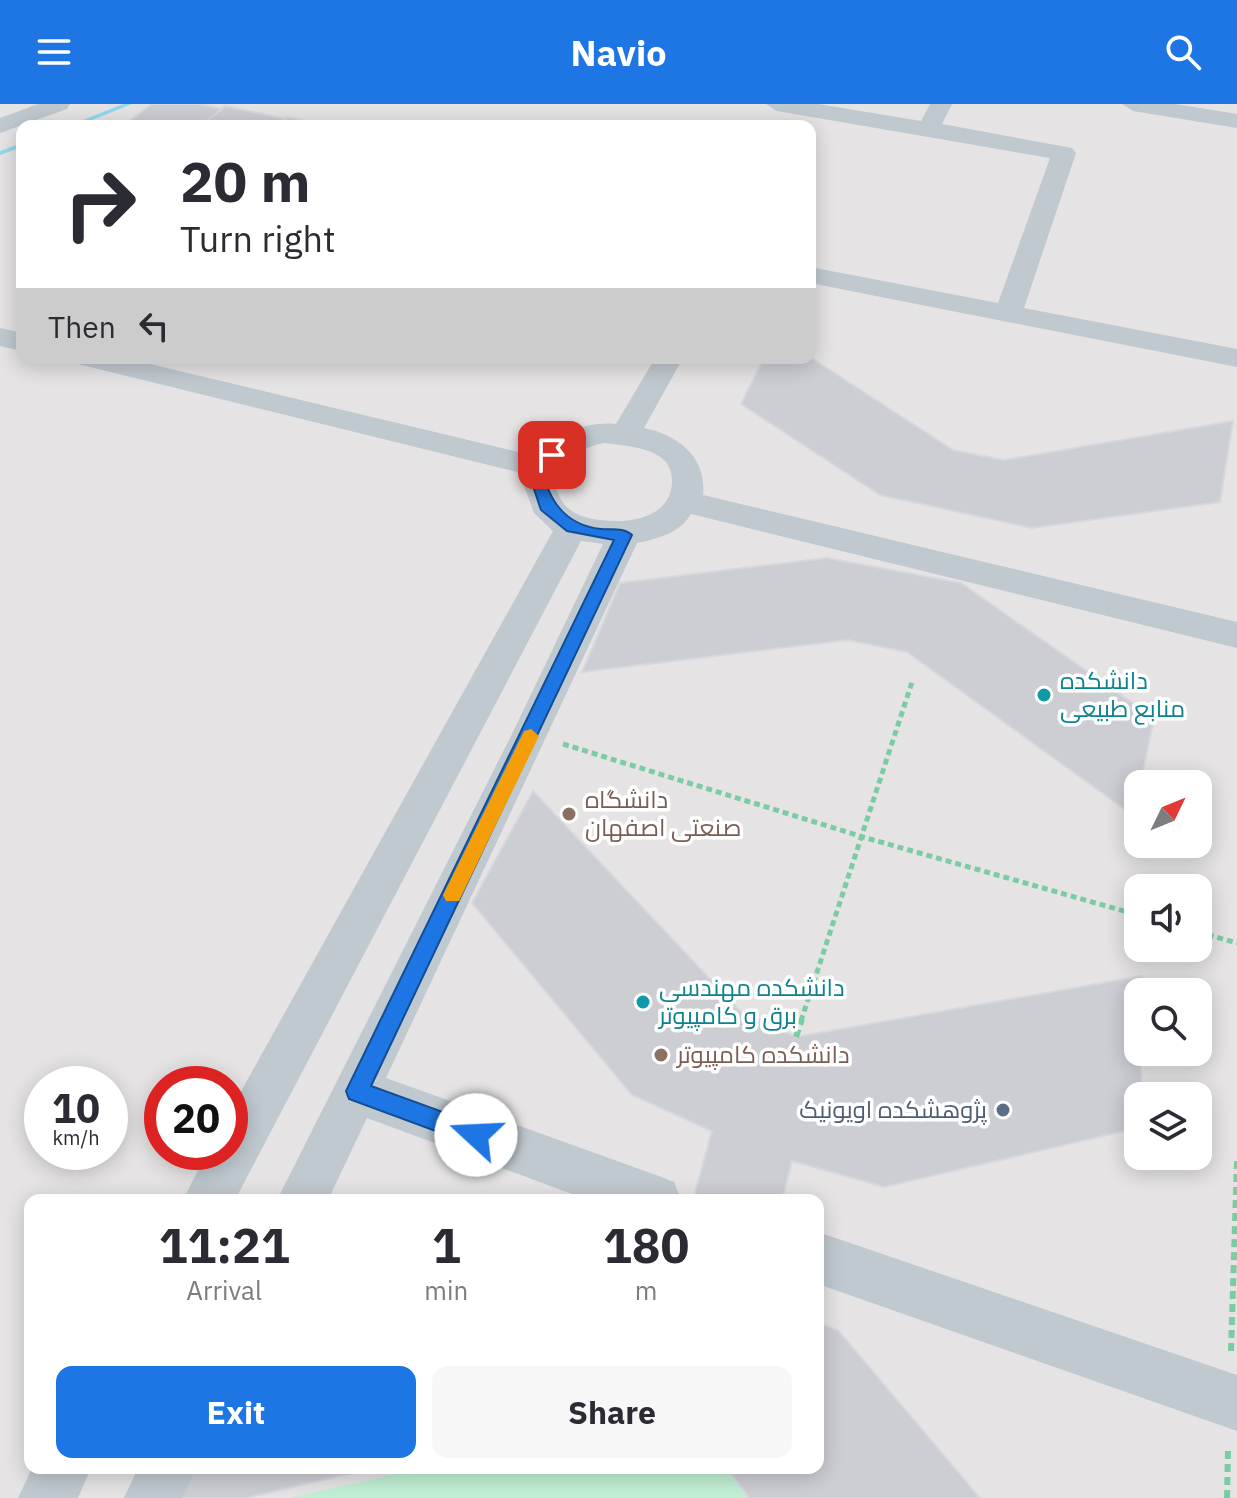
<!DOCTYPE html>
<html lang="en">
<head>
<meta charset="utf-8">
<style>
  :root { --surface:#fff; --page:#f7f7f7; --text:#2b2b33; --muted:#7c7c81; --accent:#1d76e3 }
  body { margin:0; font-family:"IBM Plex Sans",Cairo,sans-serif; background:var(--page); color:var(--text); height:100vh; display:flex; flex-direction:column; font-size:30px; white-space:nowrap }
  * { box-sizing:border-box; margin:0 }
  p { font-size:26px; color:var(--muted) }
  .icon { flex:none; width:44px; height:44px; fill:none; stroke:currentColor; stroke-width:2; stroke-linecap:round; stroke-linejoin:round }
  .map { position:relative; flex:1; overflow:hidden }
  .details { position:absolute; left:24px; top:1090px; width:800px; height:280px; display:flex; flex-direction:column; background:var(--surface); border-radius:16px; box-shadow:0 4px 20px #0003 }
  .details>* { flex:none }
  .guide { position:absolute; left:16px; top:16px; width:800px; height:244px; border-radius:16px; box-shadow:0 4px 20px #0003; background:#fff; color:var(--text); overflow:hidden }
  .needle { width:52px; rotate:47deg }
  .controls { position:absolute; left:1124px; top:666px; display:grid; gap:16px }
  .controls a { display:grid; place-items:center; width:88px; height:88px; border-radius:16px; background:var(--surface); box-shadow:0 4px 20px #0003; font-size:40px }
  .speed { position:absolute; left:24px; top:962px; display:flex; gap:16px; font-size:40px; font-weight:700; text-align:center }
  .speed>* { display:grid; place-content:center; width:104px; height:104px; border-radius:50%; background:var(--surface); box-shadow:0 4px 20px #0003; line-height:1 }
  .speed small { font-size:20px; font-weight:400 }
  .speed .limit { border:12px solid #d22; background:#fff; color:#111 }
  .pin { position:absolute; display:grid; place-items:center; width:68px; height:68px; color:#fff; margin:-34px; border-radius:16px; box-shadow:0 4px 12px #0006 }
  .me { position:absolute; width:88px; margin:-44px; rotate:290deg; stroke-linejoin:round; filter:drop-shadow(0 0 6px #0008) }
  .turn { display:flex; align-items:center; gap:28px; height:168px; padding:0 32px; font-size:36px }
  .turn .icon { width:104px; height:104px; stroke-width:2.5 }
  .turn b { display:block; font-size:56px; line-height:68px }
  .then { display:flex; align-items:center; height:76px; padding:0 32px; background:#0003; gap:16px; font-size:30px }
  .eta { display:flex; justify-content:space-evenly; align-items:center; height:136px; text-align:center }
  .eta b { font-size:48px; font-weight:700; line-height:56px }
  .primary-button { display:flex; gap:16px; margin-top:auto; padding:16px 32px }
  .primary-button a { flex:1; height:92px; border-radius:16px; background:var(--accent); color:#fff; font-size:32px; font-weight:700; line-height:92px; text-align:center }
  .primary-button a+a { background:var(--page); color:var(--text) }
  header { display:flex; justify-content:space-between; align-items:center; height:104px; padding:0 32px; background:var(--accent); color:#fff; font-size:36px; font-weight:700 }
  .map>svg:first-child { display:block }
  .education { fill:#e5e3e4; fill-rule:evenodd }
  .green { fill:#c2efd3 }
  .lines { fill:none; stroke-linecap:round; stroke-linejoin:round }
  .stream { fill:#90daeb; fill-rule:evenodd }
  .building { fill:#ccced4; stroke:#d6d8dd; stroke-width:2 }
  .path-far1 { stroke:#7acda3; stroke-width:5; stroke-dasharray:6 4; stroke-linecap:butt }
  .path { stroke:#7acda3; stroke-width:6; stroke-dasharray:8 5; stroke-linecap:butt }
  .minor { fill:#c0c9d0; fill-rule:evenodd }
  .route { fill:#1d76e3; stroke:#134d94; stroke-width:2 }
  .slow { fill:#f59e0b }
  .culture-dot { fill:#0f9aa8; stroke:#fff; stroke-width:3 }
  .education-dot { fill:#8d6e63; stroke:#fff; stroke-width:3 }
  .service-dot { fill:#5c6f8a; stroke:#fff; stroke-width:3 }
  .labels { text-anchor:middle; stroke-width:7; stroke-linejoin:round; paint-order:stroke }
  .culture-label { font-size:24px; fill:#0d838f; stroke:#fff; text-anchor:start }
  .education-label { font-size:24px; fill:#785e54; stroke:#fff; text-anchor:start }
  .service-label { font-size:24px; fill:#4e5e75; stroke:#fff; text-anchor:end }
</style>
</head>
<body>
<header><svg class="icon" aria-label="menu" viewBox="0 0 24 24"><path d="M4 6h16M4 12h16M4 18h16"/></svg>Navio<svg class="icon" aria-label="search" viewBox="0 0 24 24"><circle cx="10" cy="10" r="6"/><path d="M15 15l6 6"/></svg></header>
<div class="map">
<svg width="1237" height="1394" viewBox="0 0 1237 1394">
  <rect width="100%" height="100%" fill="#f4f2f2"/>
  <!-- education -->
  <path class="education" d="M0,0H1237V1394H0ZM22,22H810V254H22ZM1138,680H1198V740H1138ZM1138,784H1198V844H1138ZM1138,888H1198V948H1138ZM42,980H110V1048H42ZM162,980H230V1048H162ZM1138,992H1198V1052H1138ZM30,1096H818V1364H30Z"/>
  <!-- green -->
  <path class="green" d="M421,1364H747L770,1394H290Z"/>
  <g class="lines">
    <!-- stream -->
    <path class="stream" d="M123,0H132L77,22H68Z
      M22,39V43L0,51V47Z"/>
  </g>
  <!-- building -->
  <path class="building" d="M152,0H199L222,5L200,22H123Z
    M225,2L286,15L277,22H200Z
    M287,13L330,22H278Z
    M810,253L953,346L1004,356L1233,317L1220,398L1032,424L880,391L741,300L764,254Z
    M827,454L961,479L1154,614L1134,712L907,548L848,536L582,568L620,479Z
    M533,687L741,908L796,933L1142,872V888H1138L1142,992H1138V1024L884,1083L792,1057L782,1096H693L712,1027L632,991L472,799Z
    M818,1219L838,1226L980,1394H749L727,1364H818Z
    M185,1364H374L246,1394H173Z"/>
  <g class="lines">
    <!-- path-far1 -->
    <path class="path-far1" d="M563,640L863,733L1138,811
      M1198,828L1237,839
      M801,917L913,575"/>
    <!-- path -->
    <path class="path" d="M796,933L802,915
      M1231,1247L1237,1056
      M1227,1394L1228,1345"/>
    <!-- minor -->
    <path class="minor" d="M38,0H70L67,5L0,29V14Z
      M766,0H818L921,17L930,0H952L942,20L1072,44L1076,49L1024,204L1237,245V263L810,179V163L998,199L1050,54L777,7Z
      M1122,0H1175L1237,10V24L1133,7Z
      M0,224L22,229V247L0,242Z
      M74,254H125L535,352C553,330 588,317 616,320L655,254H683L644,324C679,331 707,354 703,391L1237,518V544L691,410C680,429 657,435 637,439L386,974L656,1071L674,1078L681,1096H588L367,1014L328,1096H277L512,630L603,440L581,437L235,1096H183L207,1048H230V1007L553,427L534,409L522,376L525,370L78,260ZM605,339C624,342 648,342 664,356C670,362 672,370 672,378C671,414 629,420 600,416C574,413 559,403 554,376C563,354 582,343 605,339Z
      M818,1128L1237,1271V1327L818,1180Z
      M32,1364H91L78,1394H18Z
      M138,1364H196L183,1394H124Z"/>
  </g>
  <!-- route -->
  <path class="route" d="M552,346L559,351L545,376C553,403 571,422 601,425C612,426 624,423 632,431L371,982L484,1023L487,1031L484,1039L476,1042L349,995L346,987L614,436L567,427L541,406L531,376L547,347Z"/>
  <!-- slow -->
  <path class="slow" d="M531,625L539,632L459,797H446L443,791L446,785L524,627Z"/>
  <!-- markers -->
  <g class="culture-dot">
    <circle cx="1044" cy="591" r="8"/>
    <circle cx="643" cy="898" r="8"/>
  </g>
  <g class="education-dot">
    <circle cx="569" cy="710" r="8"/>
    <circle cx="661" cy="951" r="8"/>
  </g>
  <circle class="service-dot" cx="1003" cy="1006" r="8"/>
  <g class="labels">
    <!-- culture labels -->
    <g class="culture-label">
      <text x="1060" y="585">دانشکده<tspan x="1060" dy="28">منابع طبیعی</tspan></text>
      <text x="659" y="892">دانشکده مهندسی<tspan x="659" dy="28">برق و کامپیوتر</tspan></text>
    </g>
    <!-- education labels -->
    <g class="education-label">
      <text x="585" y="704">دانشگاه<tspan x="585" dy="28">صنعتی اصفهان</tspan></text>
      <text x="677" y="959">دانشکده کامپیوتر</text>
    </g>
    <!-- service labels -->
    <g class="service-label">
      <text x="987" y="1014">پژوهشکده اویونیک</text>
    </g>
  </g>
</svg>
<div class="controls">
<a><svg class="needle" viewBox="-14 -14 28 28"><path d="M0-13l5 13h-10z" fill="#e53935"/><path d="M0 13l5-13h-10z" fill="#7c7c81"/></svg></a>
<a><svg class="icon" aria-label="sound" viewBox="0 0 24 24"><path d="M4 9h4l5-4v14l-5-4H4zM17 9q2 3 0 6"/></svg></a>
<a><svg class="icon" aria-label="search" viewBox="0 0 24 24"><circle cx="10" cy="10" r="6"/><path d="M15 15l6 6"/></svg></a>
<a><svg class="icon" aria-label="layers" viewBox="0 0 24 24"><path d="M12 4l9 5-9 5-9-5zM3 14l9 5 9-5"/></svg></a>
</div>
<div class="speed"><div>10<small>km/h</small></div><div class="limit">20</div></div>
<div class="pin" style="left:552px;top:351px;background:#d93025"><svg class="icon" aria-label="arrive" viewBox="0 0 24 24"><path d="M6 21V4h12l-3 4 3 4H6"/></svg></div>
<svg class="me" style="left:476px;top:1031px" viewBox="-20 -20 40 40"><circle r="19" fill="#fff"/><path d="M0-13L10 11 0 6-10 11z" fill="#1d76e3"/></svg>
<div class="guide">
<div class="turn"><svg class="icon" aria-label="right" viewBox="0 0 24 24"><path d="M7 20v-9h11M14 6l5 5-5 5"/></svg><div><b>20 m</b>Turn right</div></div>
<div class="then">Then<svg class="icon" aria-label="left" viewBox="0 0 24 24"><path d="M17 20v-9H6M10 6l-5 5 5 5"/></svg></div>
</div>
<section class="details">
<div class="eta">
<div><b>11:21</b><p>Arrival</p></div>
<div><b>1</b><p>min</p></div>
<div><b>180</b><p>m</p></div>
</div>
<div class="primary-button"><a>Exit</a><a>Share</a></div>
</section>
</div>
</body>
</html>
